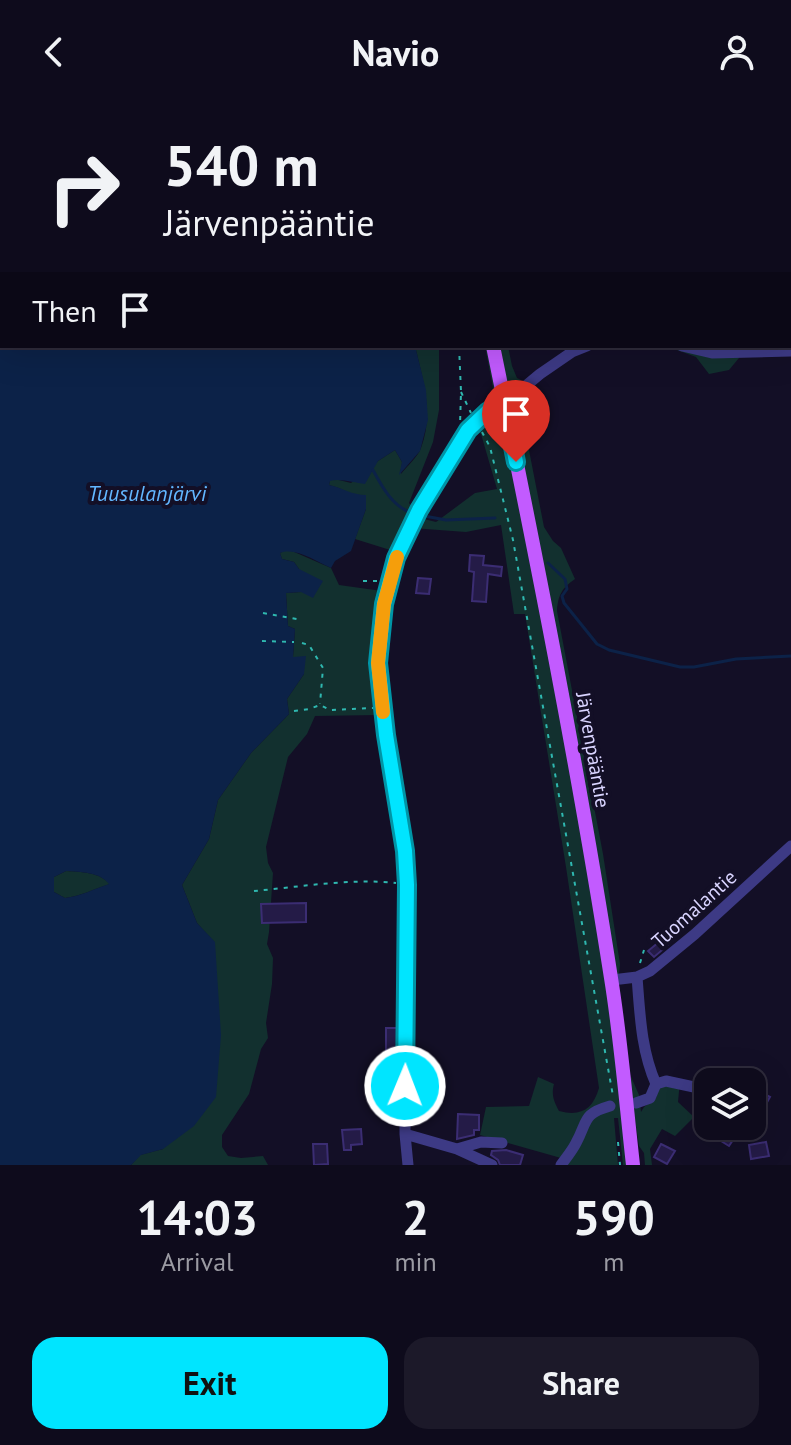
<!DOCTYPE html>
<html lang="en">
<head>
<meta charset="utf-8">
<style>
  :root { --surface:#0e0b1c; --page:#1c1929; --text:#f1f3f6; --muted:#9b9ba3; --line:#2e2b3b; --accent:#00e5ff }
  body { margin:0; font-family:"PT Sans",sans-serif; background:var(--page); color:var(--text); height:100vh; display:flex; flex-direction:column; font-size:30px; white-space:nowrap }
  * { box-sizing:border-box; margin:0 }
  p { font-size:26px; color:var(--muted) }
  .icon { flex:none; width:44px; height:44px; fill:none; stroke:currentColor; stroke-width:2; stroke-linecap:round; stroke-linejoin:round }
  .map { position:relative; height:1061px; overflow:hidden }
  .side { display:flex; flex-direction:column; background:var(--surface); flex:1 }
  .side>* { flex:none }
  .hud { position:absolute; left:0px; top:0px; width:792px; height:244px; box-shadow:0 8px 32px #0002,0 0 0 2px var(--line); background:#0e0b1c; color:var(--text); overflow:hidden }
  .controls { position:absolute; left:694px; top:964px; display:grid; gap:16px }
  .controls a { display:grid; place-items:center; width:72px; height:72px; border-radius:16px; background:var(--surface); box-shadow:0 8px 32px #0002,0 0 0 2px var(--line); font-size:40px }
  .pin { position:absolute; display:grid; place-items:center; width:68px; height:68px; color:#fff; margin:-82px -34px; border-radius:50% 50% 50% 0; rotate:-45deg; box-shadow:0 0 8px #0007 }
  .pin .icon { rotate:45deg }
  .me { position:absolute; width:88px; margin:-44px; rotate:1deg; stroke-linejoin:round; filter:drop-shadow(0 0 6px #0008) }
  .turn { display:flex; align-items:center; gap:28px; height:168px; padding:0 32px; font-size:36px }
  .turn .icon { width:104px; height:104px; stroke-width:2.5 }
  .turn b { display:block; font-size:56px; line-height:68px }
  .then { display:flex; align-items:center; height:76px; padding:0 32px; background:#0003; gap:16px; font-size:30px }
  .eta { display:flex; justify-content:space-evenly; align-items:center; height:136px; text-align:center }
  .eta b { font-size:48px; font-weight:600; line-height:56px }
  .cta { display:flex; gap:16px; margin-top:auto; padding:16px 32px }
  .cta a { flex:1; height:92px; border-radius:24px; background:var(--accent); color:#111; font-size:32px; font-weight:600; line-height:92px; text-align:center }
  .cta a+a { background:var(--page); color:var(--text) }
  header { display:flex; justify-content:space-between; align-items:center; height:104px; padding:0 32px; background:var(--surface); font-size:36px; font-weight:600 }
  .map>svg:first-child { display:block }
  .green { fill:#12302f }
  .water { fill:#0c2248; fill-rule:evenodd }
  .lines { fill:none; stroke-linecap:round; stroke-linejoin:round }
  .stream { stroke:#0c2248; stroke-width:3 }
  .building { fill:#241b47; stroke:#3b2d73; stroke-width:2 }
  .path { stroke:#2fb8b0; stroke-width:2; stroke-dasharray:4 6; stroke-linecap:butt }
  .minor { stroke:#3d3a85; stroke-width:11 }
  .major { stroke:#c25bff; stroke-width:14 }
  .route-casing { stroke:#0095a6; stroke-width:20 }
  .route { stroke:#00e5ff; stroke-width:14 }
  .slow { stroke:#f59e0b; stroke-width:14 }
  .labels { text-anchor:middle; stroke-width:8; stroke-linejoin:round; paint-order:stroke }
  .street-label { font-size:20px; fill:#d9d4ff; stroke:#130f26 }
  .water-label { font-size:22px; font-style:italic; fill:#62b6ff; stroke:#130f26 }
</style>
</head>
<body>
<header><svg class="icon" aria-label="back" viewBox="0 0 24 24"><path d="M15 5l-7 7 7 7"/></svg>Navio<svg class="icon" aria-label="person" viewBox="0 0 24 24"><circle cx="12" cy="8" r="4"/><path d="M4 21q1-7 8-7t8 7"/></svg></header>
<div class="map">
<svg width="791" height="1061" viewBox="0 0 791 1061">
  <rect width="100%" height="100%" fill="#130f26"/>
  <!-- green -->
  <path class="green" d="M403,0H643L638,2H403Z
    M415,242H439V306L433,338L409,399L420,414L436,418L475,389L497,385L481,330L471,315L487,301L493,284L485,242H508L512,262L517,274L521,276L525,291L520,300L544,423L553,437L561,444L575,475C562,484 558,491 557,507L603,750L620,860L618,882L629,968L639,991L641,1008L644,1003L656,994L659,979L680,977L678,998L694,1013L675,1032L662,1025L650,1045L652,1061H645L644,1049L639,1042L635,1015L627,1061H623L618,1014H614L618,1061H558L561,1054L480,1031L486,1003L529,1002L538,973L554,980C551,991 554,997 559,1007C581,1013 593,1005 599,984L566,763L525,510H514L501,421L466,428L412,424L403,450L355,435L366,405C354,393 346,385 329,381L330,376L335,375L351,379L378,357L395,346L402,358L401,370C407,362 417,354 421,344C434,310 423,276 415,242Z
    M666,242L737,243L739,254L729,266L709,270L696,253Z
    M284,447H292L331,464L339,481L382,487L374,564L378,611L315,612L307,630L288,653L266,743L268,759L273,769L269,828L267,840L273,854L272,880L266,919L268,934L261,945L249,990L222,1031V1043L228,1052L241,1054L263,1052L268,1061H131L140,1051L163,1045L215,839L197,819L182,781L209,735L218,696L251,649L289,610L287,595L304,570L293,553L295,525L288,522L286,489L301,488L299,465L294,458L282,455L280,449Z
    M66,767C82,768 99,768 110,780C94,785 81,792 65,794L54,788V773Z"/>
  <!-- water -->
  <path class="water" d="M0,0H334L333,2H2V242H415L426,286L428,316L420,347L399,371L402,358L395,346L378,357L365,380C355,379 339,374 330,377L329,381C343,384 352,391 366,391V405L351,447L335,457L331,464C315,457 296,443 280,449L282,455L294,458L299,465L323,477L313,494L301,488L286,489L288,522L295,525L293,553L306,552L304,570L287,595L289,610L251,649L218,696L209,735L182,781L197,819L215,838L221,931L216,993L194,1022L163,1045L141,1051L131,1061H0ZM66,767C81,768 100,768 109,780C94,785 81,792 65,794L54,788V773Z"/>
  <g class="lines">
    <!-- stream -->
    <path class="stream" d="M373,366C382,383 393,403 412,409
      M419,411L446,416L495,414
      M548,459L565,475L567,485L562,492L564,499L597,540L609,546L680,563H694L736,555L791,552"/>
  </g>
  <!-- building -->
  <path class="building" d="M470,451L484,452L483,461L502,463L501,472L488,470L486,498L472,497L474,468L469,467Z
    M418,474L431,475L429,490L416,489Z
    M306,799V818L262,819L261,800Z
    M670,829L675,835L654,853L648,847Z
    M386,924H397V949H386Z
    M752,983L770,993L760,1011L752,1006Z
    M458,1010L479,1011V1026H474V1031L457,1035Z
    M719,1022H750L743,1034L737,1030L729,1042L713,1032Z
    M361,1025L362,1040L351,1041V1046H344L342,1026Z
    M766,1038L769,1052L751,1055L749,1041Z
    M313,1040H327L328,1060L314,1061Z
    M661,1040L675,1047L667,1060L654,1053Z
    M506,1046L523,1051L520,1061H500L498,1056L491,1051L492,1047Z"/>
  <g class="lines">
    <!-- path -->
    <path class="path" d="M392,0L393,2
      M428,0L429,2
      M459,242L461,288L460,321
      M461,288L471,309
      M482,328L490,343L513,436L613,992
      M363,477H378
      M263,509L297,515
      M262,537L294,538
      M302,539L309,541L323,564L320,600
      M294,607L309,605L320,601L330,606L373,604
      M254,787C299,783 352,774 396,779
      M685,816L687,825
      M640,859L644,846
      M618,1038L620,1061"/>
    <!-- minor -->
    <path class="minor" d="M625,2L630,0
      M682,242L712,249L791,247
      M637,873C640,910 641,946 656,980L666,977L708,986
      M612,876L637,873L650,867L695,830L791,742
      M636,999L650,994L656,980
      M405,1030L457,1045L492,1061
      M457,1045L481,1038L502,1039
      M408,1061L405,1030V982L407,781L405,747L383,604L378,559L384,500L394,461L410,421L468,326L487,308L516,290L540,270L572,248L587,242
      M561,1061C566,1054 572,1047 576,1039C588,1017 582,1010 610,1002"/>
    <!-- major -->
    <path class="major" d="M408,0L409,2
      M493,242C536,452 578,662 611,874C621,936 626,999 633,1061"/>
  </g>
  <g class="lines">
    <!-- route casing -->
    <g class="route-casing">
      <path id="route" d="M405,982L407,781L405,747L386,631L378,559L384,500L396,454L419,406L468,326L487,308L504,297L516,358"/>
    </g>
    <!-- route -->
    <use href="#route" class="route"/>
    <!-- slow -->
    <path class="slow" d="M383,608L378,559L384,500L397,453"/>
  </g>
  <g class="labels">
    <!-- street labels -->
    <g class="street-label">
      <text transform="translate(593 646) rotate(80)" y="7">Järvenpääntie</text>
      <text transform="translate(694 805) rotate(-42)" y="7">Tuomalantie</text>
    </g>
    <!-- water labels -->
    <g class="water-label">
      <text x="147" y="397">Tuusulanjärvi</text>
    </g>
  </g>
</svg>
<div class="controls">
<a><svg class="icon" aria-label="layers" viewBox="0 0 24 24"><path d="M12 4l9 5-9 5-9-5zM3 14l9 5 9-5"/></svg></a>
</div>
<div class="pin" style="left:516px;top:358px;background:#d93025"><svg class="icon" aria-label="arrive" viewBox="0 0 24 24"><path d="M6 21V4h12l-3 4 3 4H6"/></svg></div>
<svg class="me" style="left:405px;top:982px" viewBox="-20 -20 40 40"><circle r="17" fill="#00e5ff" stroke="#fff" stroke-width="3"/><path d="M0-11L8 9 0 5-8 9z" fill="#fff"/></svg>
<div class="hud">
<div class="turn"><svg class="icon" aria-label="right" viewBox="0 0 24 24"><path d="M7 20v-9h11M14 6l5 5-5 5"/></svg><div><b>540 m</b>Järvenpääntie</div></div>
<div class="then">Then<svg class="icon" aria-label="arrive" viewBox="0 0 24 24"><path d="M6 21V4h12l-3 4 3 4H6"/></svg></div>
</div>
</div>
<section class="side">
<div class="eta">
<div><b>14:03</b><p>Arrival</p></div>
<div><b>2</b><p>min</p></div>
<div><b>590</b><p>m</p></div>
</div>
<div class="cta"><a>Exit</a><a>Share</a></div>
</section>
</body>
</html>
